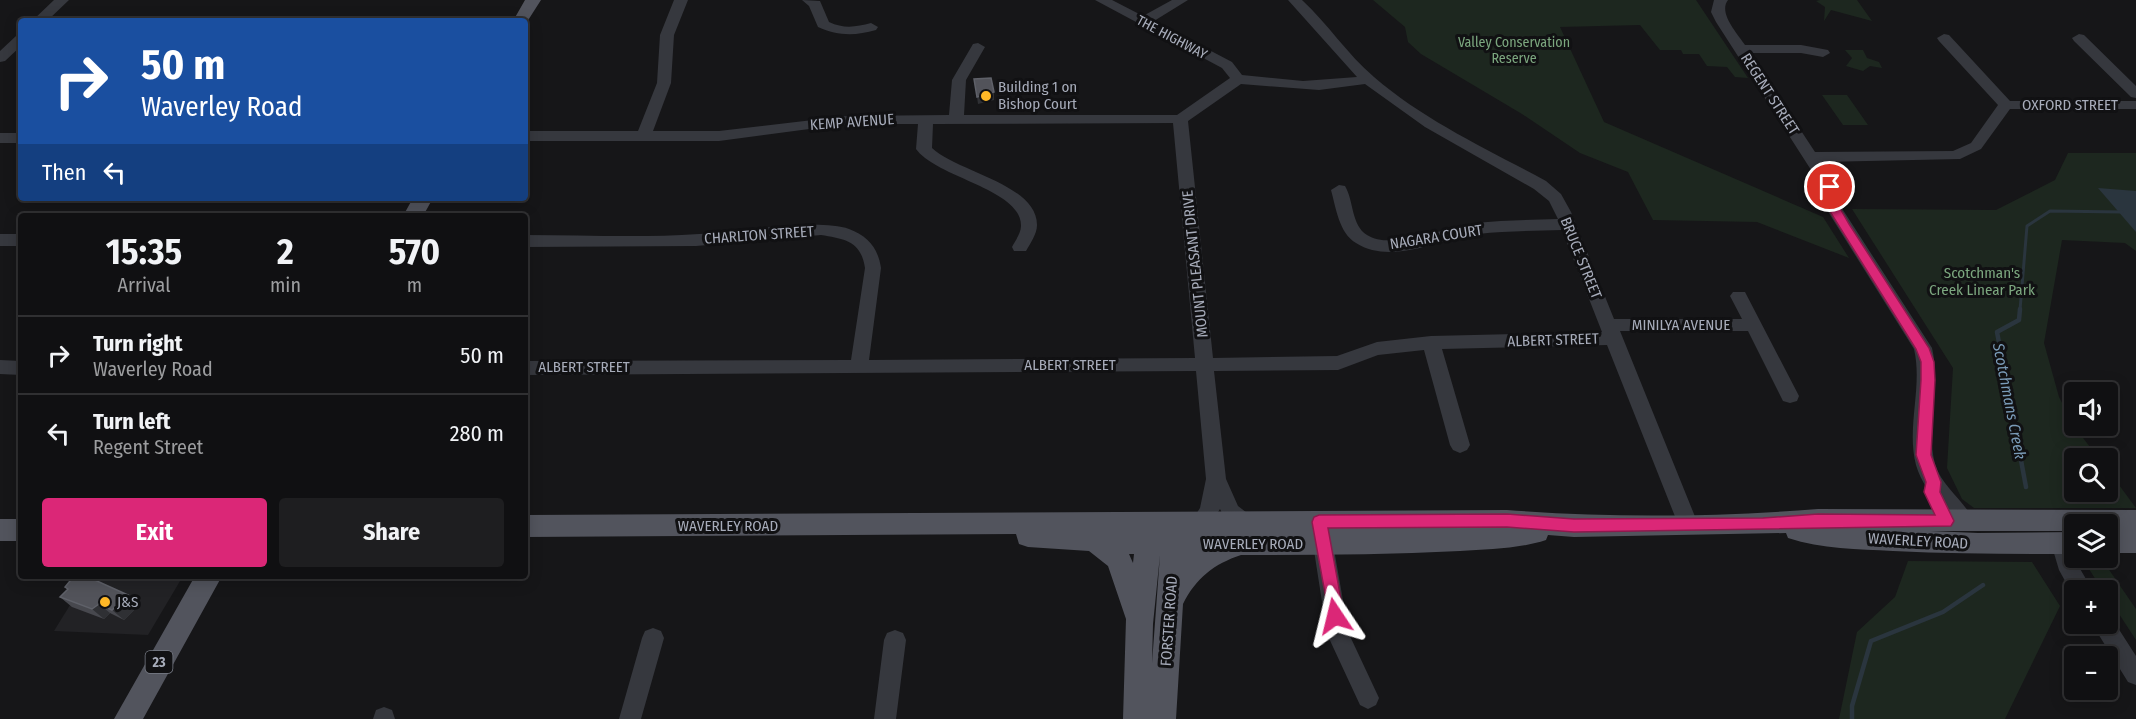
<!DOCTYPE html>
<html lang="en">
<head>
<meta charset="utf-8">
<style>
  :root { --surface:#101012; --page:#1e1e20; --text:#f1f3f6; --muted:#9c9d9f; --line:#303032; --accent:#db2777 }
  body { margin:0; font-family:"Fira Sans Condensed",sans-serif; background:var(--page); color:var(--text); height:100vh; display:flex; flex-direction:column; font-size:22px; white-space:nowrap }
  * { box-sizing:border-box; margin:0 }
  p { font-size:20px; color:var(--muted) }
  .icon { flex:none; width:33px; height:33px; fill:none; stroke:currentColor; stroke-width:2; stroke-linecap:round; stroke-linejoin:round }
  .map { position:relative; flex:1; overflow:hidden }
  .side { position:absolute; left:18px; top:213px; width:510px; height:366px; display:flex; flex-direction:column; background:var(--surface); border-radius:6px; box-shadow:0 3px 15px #0003,0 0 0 2px var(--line) }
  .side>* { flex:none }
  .guide { position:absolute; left:18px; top:18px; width:510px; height:183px; border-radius:6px; box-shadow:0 3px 15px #0003,0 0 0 2px var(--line); background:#1a4fa0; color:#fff; overflow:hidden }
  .fabs { position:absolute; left:2064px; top:382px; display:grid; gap:12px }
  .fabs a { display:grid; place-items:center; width:54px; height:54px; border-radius:6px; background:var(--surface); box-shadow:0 3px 15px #0003,0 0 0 2px var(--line); font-size:30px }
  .pin { position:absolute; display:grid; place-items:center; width:51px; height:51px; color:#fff; margin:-26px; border:3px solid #fff; border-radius:50%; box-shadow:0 2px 6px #0007 }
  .me { position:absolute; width:66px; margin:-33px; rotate:350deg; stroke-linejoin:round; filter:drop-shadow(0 0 4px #0008) }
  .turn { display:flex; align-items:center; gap:21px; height:126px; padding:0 24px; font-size:27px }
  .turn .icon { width:78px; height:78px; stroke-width:2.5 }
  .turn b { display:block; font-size:42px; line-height:51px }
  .then { display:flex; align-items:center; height:57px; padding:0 24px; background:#0003; gap:12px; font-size:22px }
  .eta { display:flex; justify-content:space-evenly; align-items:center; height:102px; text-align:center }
  .eta b { font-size:36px; font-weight:700; line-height:42px }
  .cta { display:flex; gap:12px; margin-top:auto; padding:12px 24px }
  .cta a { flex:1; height:69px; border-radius:6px; background:var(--accent); color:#fff; font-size:24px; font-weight:700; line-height:69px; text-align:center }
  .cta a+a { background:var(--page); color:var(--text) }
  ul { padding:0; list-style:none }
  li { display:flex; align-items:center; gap:18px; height:78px; padding:0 24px; border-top:2px solid var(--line) }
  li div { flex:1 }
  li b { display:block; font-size:22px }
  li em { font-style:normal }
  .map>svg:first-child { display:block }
  .built { fill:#222225 }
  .green { fill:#1d271f }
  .water { fill:#2a353e }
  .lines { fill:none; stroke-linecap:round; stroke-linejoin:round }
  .stream-far1 { stroke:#2a353e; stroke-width:3 }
  .stream { stroke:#2a353e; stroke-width:4.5 }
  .minor { fill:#36383e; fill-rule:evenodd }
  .major { fill:#52545d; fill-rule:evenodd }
  .wall { fill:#47484e }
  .shaded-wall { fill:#2f3034 }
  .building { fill:#52535a; stroke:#5f6169; stroke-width:1.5 }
  .route { fill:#db2777; stroke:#8e194d; stroke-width:1.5 }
  .poi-dot { fill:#ffb827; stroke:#111113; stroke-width:2 }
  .labels { text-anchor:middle; stroke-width:6; stroke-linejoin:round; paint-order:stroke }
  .far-street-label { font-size:14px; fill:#a7acba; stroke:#111113 }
  .far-park-label { font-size:14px; fill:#7ca77f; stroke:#111113 }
  .shield { fill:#111113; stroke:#7a7e88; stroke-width:1.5 }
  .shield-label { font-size:14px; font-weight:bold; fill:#a7acba }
  .poi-label { font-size:15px; fill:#a7acba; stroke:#111113; text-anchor:start }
  .street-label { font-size:15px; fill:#a7acba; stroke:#111113 }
  .park-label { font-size:15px; fill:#7ca77f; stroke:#111113 }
  .water-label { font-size:16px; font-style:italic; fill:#7a9bb8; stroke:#111113 }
</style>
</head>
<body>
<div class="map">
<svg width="2136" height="719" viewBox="0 0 2136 719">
  <rect width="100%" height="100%" fill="#161618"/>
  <!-- built -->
  <path class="built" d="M88,576H183L148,635L54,631Z"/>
  <!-- green -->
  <path class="green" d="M1373,0H1696L1748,78L1735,77L1727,67L1707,66L1699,54H1683L1681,50H1660L1640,25L1560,27L1604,122L1823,217L1849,258L1757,222L1653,220L1628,172L1580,153L1522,114L1421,54L1408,42L1405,27Z
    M1820,0H1857L1872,21L1831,10L1824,21L1825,7L1816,1Z
    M1845,50H1863L1867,58L1879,62L1882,68L1870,66L1863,71L1846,66L1852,58Z
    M1822,95H1847L1868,125H1843Z
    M2068,153H2136V251L2125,243L2062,240L2044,343L2059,397L2074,426L2099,459H2074V492H2108V470L2136,508H1974L1962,499L1947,468L1953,368L1852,209L1996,210L2055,180Z
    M2082,558H2101L2136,609V640L2108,597V591H2103Z
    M1908,561L2032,562L2060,606L2005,719H1839L1857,632L1895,597Z"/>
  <!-- water -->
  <path class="water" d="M2098,188L2136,191V232Z"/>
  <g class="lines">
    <!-- stream-far1 -->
    <path class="stream-far1" d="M2020,310L2027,226L2050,211L2122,212"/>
    <!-- stream -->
    <path class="stream" d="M2020,309L2019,320L1997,332L2026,487
      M1852,719V706L1871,641L1943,612L1983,585"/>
    <!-- minor -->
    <path class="minor" d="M54,0H69L47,21H32Z
      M674,0H688L674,35L671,83L653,131H719L847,116L949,115L952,80L973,44L978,43L985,47L966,80L964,115H1177L1230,78L1222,68L1095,0H1112L1143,16L1172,0H1188L1154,21L1232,62L1242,75L1303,81L1357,77L1288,0H1302C1328,24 1347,54 1374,77C1425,121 1487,149 1546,181L1561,194L1571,212L1614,319H1742L1730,296L1733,292H1745L1799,396L1797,401L1790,403L1783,401L1748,331H1620L1698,524L1695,530L1688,532L1681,530L1678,524L1607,345L1442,349L1470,445L1467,450L1460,453L1453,450L1450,445L1424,350L1378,355L1338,370L1214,371L1226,479L1238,506L1251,516L1254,522L1251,528C1237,533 1225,521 1220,509L1208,528L1201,530L1194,528L1191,522L1200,508L1206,479L1196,371L525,375V361L851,360L865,268C861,241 845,239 821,235L696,246L525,247V235C583,235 641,238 699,234C735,232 817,218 849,229C868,236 878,248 881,268L869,360L1195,358L1173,123L933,124L932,148C957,172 1037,184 1037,225C1037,234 1030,244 1026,251H1014L1012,247C1015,241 1021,233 1021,226C1022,189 937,178 916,149L918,124H847L719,141H525V131H638L657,83L660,35ZM1241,84L1319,90L1365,84L1425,127L1534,189L1549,201L1558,219C1530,220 1503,220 1475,223C1447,227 1392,251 1367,235C1351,225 1354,201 1345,186L1339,185L1331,190C1336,208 1339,233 1356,243C1392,266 1441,238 1478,234C1506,231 1534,231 1562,230L1602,332L1431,336L1377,342L1337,356L1213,358L1188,121Z
      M802,0L820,1L829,22C844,29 856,27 871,23L878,27L876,30C855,36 838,36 818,27L809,6Z
      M1714,0H1728C1718,13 1737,33 1745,45H1801L1828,50L1830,53L1823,57L1801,53H1750L1815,152L1953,151L1971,143L1998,105L1939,41L1937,38L1944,34L1949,35L2010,101H2136V109H2010L1981,149L1960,159L1821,162L1838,187L1843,210L1932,348C1941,386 1925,426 1935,464C1942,487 1964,500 1974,521L1971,527L1964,529L1957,527C1942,508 1923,489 1916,465C1906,427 1923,387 1914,349L1827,210L1822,187L1716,22L1711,12Z
      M2079,34L2084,35L2136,86V98L2131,97L2074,41L2072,38Z
      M21,35V46L5,61L0,62V51L16,36Z
      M0,133H21V143H0Z
      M0,234H21V246H0Z
      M0,360L21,361V375L0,374Z
      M2061,534L2068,537L2079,567L2093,591H2074V597L2059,570L2051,543L2054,537Z
      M1323,535L1330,538L1333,544L1349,634L1379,698L1376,705L1368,709L1360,705L1327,634L1313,544L1316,538Z
      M2108,616L2111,617L2136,656V685L2128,682L2092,624H2108Z
      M653,628L661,631L664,638L641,719H619L642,638L645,631Z
      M895,630L903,633L906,640L896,719H874L884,640L887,633Z
      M384,707L392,710L395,719H373L376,710Z"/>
    <!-- major -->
    <path class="major" d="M525,0H541L525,25V21H513Z
      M413,198H433L423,216H403Z
      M1818,509L2136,510V553H2108V525H2074V531H1930L1978,533L2074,532V554C2014,554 1954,554 1893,551C1858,549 1822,549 1788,538L1786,533L1574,537L1548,535L1546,540C1519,549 1488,549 1460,551C1387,555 1314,555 1241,555C1214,564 1196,578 1183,604L1176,719H1123L1126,619L1108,566L1089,551L1028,547L1019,544L1016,534L525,537V515L1507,510C1610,518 1715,517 1818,509ZM1129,554H1134L1133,563ZM1160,555L1152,663L1153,624Z
      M0,519H21V541H0Z
      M195,576H222L143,719H114Z"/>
  </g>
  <!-- wall -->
  <path class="wall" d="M65,587L139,605L124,620L110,613L104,619L72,607L60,597L68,590Z"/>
  <!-- shaded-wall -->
  <path class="shaded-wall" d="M994,92V100L978,104L977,97Z
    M128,595L139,605L124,620L112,610Z
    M99,604L110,613L104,619L92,609Z"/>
  <!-- building -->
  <path class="building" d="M991,78L994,92L977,97L974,79Z
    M74,576H86L128,595L112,610L99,604L92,609L60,597L68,589L65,587Z"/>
  <!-- route -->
  <path class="route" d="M1830,184L1836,187L1841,210L1849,224L1929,348L1934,362L1935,380L1931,455L1941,482L1940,492L1954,521L1951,526L1574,532L1507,527L1328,528L1344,616L1341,621L1335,623L1330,621L1312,522L1314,517L1319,515L1507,514L1574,519L1763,518L1818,514L1935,515L1924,492L1926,482L1916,455L1921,380V362L1916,349L1829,210L1824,187Z"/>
  <!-- markers -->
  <g class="poi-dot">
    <circle cx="986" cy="96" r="6"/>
    <circle cx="105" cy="602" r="6"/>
  </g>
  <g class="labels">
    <!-- far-street labels -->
    <g class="far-street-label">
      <text transform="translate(1172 37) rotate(28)" y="5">THE HIGHWAY</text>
    </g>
    <!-- far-park labels -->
    <g class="far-park-label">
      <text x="1514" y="47">Valley Conservation<tspan x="1514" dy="16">Reserve</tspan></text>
    </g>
    <!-- shield labels -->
    <rect class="shield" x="145.5" y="651" width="27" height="22" rx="4.5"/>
    <g class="shield-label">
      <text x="159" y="667">23</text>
    </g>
    <!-- poi labels -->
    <g class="poi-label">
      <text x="998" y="92">Building 1 on<tspan x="998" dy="17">Bishop Court</tspan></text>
      <text x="117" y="607">J&amp;S</text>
    </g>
    <!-- street labels -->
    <g class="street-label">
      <text transform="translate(1770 94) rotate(57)" y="5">REGENT STREET</text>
      <text x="2070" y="110">OXFORD STREET</text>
      <text transform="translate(852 122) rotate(-4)" y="5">KEMP AVENUE</text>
      <text transform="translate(759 235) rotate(-4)" y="5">CHARLTON STREET</text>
      <text transform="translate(1436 237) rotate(-9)" y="5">NAGARA COURT</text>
      <text transform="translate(1581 258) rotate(68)" y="5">BRUCE STREET</text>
      <text transform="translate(1195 264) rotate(-96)" y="5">MOUNT PLEASANT DRIVE</text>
      <text x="1681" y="330">MINILYA AVENUE</text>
      <text transform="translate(1553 340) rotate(-2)" y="5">ALBERT STREET</text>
      <text x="1070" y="370">ALBERT STREET</text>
      <text x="584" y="372">ALBERT STREET</text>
      <text x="728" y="531">WAVERLEY ROAD</text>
      <text transform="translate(1918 541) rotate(3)" y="5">WAVERLEY ROAD</text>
      <text x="1253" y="549">WAVERLEY ROAD</text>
      <text transform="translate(1169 621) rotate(-86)" y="5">FORSTER ROAD</text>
    </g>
    <!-- park labels -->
    <g class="park-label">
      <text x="1982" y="278">Scotchman's<tspan x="1982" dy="17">Creek Linear Park</tspan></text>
    </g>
    <!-- water labels -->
    <g class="water-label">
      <text transform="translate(2010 401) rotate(79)" y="6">Scotchmans Creek</text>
    </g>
  </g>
</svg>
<div class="fabs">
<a><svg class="icon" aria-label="sound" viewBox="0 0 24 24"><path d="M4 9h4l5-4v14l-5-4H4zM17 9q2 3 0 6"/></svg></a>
<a><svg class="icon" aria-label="search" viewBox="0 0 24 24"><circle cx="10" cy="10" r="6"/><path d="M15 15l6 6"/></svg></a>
<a><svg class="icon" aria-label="layers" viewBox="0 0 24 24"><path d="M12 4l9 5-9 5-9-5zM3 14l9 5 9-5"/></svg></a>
<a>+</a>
<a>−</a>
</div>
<div class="pin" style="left:1830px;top:187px;background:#d93025"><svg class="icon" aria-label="arrive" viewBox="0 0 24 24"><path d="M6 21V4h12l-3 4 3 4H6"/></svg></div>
<svg class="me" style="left:1335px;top:616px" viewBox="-20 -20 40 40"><path d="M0-17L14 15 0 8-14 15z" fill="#db2777" stroke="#fff" stroke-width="4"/></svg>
<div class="guide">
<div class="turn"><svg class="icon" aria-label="right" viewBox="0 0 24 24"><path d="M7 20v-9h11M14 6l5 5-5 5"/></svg><div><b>50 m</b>Waverley Road</div></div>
<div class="then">Then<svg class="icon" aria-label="left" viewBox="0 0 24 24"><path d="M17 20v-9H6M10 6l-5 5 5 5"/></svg></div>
</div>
<section class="side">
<div class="eta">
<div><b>15:35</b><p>Arrival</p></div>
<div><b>2</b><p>min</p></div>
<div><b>570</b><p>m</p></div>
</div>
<ul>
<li><svg class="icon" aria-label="right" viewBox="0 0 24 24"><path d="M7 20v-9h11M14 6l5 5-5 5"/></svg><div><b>Turn right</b><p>Waverley Road</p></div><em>50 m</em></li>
<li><svg class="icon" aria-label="left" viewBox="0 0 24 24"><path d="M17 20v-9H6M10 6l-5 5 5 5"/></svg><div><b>Turn left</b><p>Regent Street</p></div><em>280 m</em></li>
</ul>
<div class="cta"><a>Exit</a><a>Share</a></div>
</section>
</div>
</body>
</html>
